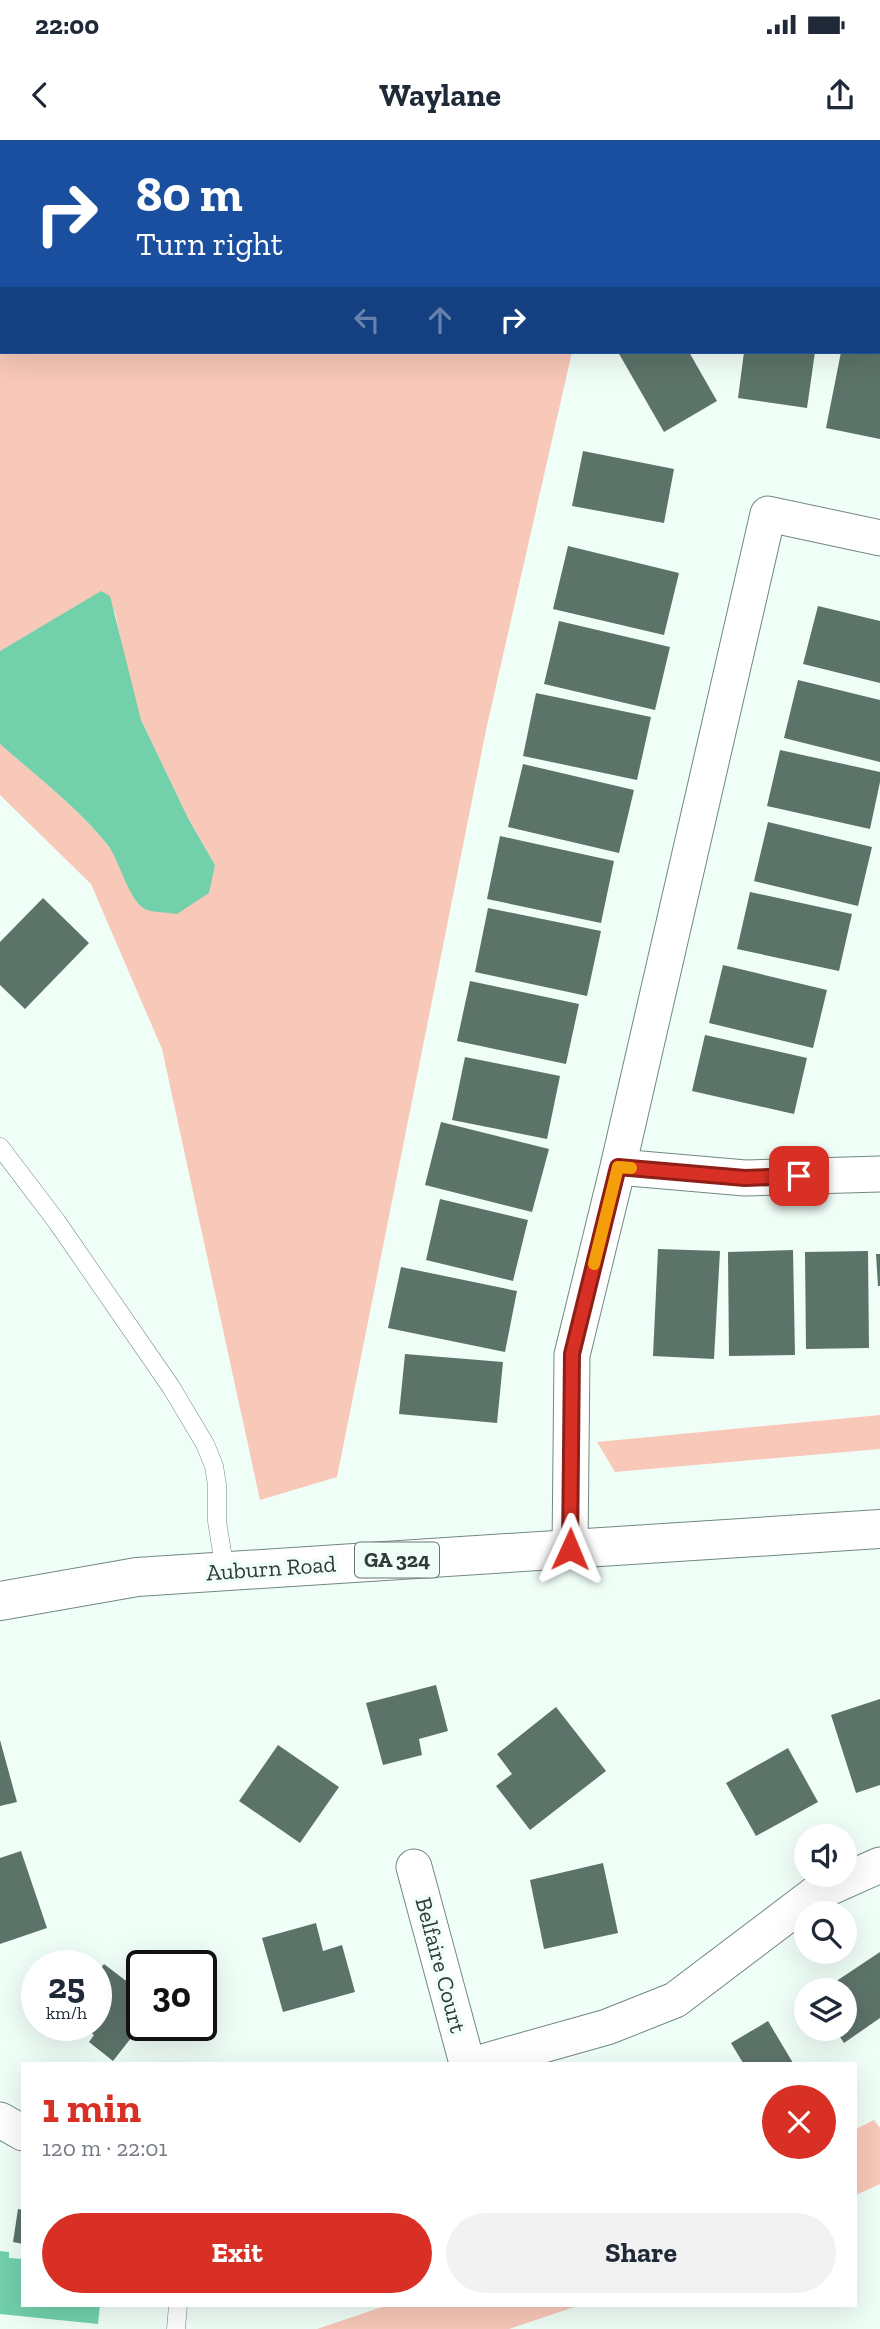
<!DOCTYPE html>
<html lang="en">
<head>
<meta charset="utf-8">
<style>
  :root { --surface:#fff; --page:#f2f2f3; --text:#1f2937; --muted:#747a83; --accent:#d93025 }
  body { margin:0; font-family:"Zilla Slab",serif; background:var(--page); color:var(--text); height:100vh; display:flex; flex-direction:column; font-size:26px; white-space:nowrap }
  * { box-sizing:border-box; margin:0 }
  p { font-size:23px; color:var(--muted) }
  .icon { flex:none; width:38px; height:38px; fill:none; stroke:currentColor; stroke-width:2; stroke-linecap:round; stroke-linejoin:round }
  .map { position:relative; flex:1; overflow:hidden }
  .side { position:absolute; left:21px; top:1922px; width:836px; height:245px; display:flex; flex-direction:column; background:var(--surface); border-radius:0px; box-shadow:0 7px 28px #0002 }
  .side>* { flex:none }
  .banner { position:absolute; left:0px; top:0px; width:880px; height:214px; box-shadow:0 7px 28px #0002; background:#1a4fa0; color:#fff; overflow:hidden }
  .buttons { position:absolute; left:794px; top:1684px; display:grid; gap:14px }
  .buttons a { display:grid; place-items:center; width:63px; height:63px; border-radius:50%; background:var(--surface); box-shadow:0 7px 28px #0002; font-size:35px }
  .speed { position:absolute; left:21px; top:1810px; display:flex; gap:14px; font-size:35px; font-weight:700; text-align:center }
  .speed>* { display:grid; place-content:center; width:91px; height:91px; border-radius:50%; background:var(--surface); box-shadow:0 7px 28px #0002; line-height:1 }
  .speed small { font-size:18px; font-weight:400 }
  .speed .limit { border:4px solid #111; border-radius:10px; background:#fff; color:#111 }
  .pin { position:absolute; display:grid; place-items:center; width:60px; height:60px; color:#fff; margin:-30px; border-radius:14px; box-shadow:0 4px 10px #0006 }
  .me { position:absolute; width:77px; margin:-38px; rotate:1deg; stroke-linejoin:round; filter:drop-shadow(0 0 5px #0008) }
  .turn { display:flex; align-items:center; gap:24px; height:147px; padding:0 21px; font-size:32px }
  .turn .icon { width:91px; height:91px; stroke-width:2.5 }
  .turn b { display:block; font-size:49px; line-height:60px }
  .lanes { display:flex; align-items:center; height:66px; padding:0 21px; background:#0003; justify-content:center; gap:35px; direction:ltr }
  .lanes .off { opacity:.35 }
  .round { display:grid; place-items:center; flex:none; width:74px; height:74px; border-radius:37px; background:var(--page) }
  .head { display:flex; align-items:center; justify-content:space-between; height:119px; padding:0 21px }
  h1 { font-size:42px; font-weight:700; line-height:52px; color:var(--accent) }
  .button { display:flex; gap:14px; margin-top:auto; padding:14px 21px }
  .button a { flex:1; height:80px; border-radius:42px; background:var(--accent); color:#fff; font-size:28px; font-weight:700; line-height:80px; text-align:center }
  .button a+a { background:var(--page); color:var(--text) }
  .status { display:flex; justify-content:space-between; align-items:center; height:49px; padding:0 35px; background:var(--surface); direction:ltr }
  .status svg { height:19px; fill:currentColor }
  header { display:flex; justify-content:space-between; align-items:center; height:91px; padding:0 21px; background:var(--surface); font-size:32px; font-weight:700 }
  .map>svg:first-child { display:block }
  .green { fill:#f8c8b9 }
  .water { fill:#72d0ab }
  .building { fill:#5c7369 }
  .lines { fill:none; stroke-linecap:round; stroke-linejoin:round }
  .service-casing { stroke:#71897e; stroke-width:19 }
  .minor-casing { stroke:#71897e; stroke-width:37 }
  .primary-casing { stroke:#71897e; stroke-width:40 }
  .service { stroke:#fff; stroke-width:18 }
  .minor { stroke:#fff; stroke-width:35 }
  .primary { stroke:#fff; stroke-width:38 }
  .route-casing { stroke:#8d1f18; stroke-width:18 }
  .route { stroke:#d93025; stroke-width:12 }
  .slow { stroke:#f59e0b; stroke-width:12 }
  .labels { text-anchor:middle; stroke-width:7; stroke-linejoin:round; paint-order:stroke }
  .shield { fill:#effef7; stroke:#697570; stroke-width:2 }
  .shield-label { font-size:21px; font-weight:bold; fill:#303a36 }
  .street-label { font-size:23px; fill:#303a36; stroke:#effef7 }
</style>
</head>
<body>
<div class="status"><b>22:00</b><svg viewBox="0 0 49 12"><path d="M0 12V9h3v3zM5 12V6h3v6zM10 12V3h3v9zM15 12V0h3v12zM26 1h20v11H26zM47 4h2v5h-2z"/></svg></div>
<header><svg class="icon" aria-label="back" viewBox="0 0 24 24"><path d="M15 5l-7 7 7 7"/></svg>Waylane<svg class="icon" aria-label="share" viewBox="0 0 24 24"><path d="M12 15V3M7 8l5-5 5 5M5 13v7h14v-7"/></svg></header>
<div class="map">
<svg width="880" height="2189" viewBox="0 0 880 2189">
  <rect width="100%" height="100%" fill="#effef7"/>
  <!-- green -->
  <path class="green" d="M0,0L656,2H2V212H572L486,590L337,1337L260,1360L162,909L91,744L0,655V604C36,636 76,666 107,704C123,724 127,750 145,769L160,770L215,725L189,680L141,580L128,535L115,472L100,452L0,511Z
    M880,1275V1309L615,1332L597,1302Z
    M874,1980L880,1988V2044L856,2055V1989Z
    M388,2165H580L509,2189H317Z"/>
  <!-- water -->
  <path class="water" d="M101,451L110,456L141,580L189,680L215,725L209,753L177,774C168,772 153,773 145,769C128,760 120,720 107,704C76,666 36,636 0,604V511Z
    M0,2111L9,2112V2118L23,2119V2165H100L98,2184L0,2174Z"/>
  <!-- building -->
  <path class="building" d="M618,212H689L717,261L664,292Z
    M744,212H815L807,268L738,258Z
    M841,212H880V299L826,288Z
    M583,311L674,329L664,383L572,366Z
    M568,406L679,433L664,495L553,469Z
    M818,466L880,481V543L803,524Z
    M559,481L670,507L655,570L544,544Z
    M798,540L880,560V622L784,598Z
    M536,553L651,577L637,640L523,616Z
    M780,610L880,632V642L870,689L767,666Z
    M523,624L634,650L619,713L508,687Z
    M768,682L872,707L858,766L754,741Z
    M500,696L614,721L601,783L487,759Z
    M750,752L852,774L839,831L737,809Z
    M43,758L89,803L25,869L0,845V802Z
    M488,768L601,791L587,856L475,832Z
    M723,825L827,850L813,908L709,883Z
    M470,841L579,864L566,924L457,901Z
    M705,895L807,918L794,974L692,951Z
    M465,917L560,936L547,999L452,980Z
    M441,982L549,1009L532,1072L425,1045Z
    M440,1059L528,1080L513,1141L426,1120Z
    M658,1109L720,1111L714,1219L653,1216Z
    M793,1110L795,1215L729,1216L728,1112Z
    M868,1111L869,1208L806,1209L805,1112Z
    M876,1114H880V1146H878Z
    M401,1127L517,1151L505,1212L388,1188Z
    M405,1214L503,1222L497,1283L399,1274Z
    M436,1545L448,1591L419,1599L422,1615L383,1625L366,1563Z
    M880,1559V1645L856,1653L831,1575Z
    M556,1567L606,1631L530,1690L496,1646L512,1634L497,1614Z
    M0,1600L17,1662L0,1666Z
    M278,1605L339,1647L300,1703L239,1661Z
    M788,1608L818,1662L756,1696L726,1643Z
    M21,1711L47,1788L0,1804V1718Z
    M603,1723L618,1793L544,1809L530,1740Z
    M316,1783L323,1811L342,1805L355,1852L283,1872L262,1798Z
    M880,1812V1878L844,1903L834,1888H845V1850H823Z
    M104,1824L142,1853V1884L113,1921L89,1902L94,1895L81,1885H96V1834Z
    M768,1881L793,1923H743L731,1903Z
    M18,2069L23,2070V2104L13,2102Z"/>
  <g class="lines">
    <!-- service casing -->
    <g class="service-casing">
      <path id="service" d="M0,1007L57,1082L171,1247L205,1304L214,1326L217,1345V1381L225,1431
        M176,2189L178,2165"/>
    </g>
    <!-- minor casing -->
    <g class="minor-casing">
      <path id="minor" d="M618,1027L745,1038L880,1034
        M570,1409L572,1215L618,1027L768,374L880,398
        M414,1727L467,1923
        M479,1923L607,1887L675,1860L815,1754L880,1725
        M0,1980L23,1993"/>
    </g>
    <!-- primary casing -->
    <g class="primary-casing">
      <path id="primary" d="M0,1461L137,1437L880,1389"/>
    </g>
    <!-- service -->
    <use href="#service" class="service"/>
    <!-- minor -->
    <use href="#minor" class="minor"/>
    <!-- primary -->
    <use href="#primary" class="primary"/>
  </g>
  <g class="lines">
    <!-- route casing -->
    <g class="route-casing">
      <path id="route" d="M570,1409L572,1214L618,1027L745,1038L799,1036"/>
    </g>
    <!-- route -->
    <use href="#route" class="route"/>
    <!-- slow -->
    <path class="slow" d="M594,1124L618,1027L631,1028"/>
  </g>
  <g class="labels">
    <!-- shield labels -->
    <rect class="shield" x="355" y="1402.5" width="84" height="35" rx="5"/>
    <g class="shield-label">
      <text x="397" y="1427">GA 324</text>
    </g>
    <!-- street labels -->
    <g class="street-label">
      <text transform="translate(271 1428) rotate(-4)" y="8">Auburn Road</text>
      <text transform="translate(441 1825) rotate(75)" y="8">Belfaire Court</text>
    </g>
  </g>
</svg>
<div class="buttons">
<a><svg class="icon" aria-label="sound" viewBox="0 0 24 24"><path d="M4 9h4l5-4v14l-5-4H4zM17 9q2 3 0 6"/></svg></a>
<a><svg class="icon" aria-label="search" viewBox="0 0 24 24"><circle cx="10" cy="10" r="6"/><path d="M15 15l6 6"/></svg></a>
<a><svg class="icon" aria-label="layers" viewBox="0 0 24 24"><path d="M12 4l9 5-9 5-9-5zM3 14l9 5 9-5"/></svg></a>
</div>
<div class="speed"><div>25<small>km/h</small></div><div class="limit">30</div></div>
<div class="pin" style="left:799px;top:1036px;background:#d93025"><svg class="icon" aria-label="arrive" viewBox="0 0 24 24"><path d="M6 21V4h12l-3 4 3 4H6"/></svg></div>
<svg class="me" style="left:570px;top:1409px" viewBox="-20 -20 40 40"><path d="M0-17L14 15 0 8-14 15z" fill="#d93025" stroke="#fff" stroke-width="4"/></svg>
<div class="banner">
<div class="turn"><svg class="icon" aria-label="right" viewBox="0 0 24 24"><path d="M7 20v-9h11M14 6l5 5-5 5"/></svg><div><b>80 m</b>Turn right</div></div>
<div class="lanes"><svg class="icon off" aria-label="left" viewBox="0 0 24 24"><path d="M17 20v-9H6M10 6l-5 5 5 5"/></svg><svg class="icon off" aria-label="ahead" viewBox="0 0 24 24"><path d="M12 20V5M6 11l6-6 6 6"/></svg><svg class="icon" aria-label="right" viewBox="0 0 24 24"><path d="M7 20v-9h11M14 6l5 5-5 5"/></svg></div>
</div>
<section class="side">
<div class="head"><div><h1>1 min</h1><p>120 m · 22:01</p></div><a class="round" style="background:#d93025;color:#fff"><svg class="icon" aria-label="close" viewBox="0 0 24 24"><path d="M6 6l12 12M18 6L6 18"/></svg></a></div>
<div class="button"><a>Exit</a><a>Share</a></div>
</section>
</div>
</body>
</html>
